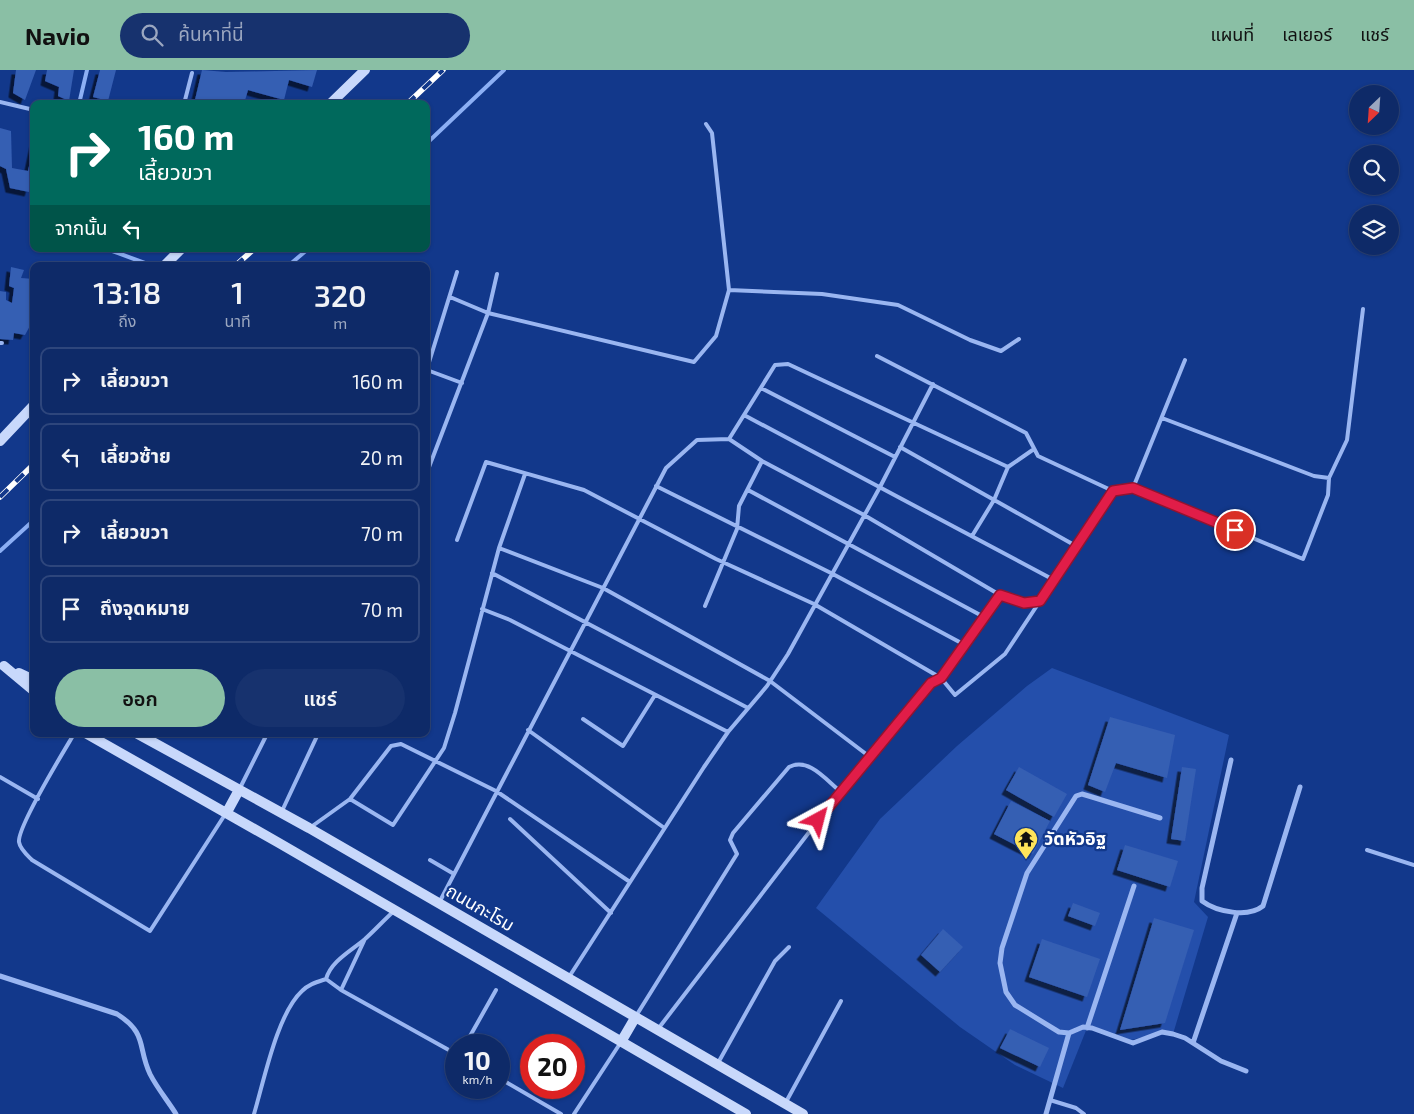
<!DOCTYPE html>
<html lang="th">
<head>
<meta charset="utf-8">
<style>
  :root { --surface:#0e2a68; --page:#17326e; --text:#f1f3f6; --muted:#9ba7c0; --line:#2e467c; --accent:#8abfa5 }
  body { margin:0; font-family:"Exo 2","Noto Sans Thai",sans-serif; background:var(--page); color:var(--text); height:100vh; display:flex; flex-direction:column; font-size:19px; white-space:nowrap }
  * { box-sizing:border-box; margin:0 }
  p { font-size:16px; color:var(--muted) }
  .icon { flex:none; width:28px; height:28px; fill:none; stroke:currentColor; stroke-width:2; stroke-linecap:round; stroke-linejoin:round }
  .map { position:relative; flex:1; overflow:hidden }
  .details { position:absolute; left:30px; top:192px; width:400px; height:475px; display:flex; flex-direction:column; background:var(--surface); border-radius:10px; box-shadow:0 1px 4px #0004,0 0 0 1px var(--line) }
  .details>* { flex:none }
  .guide { position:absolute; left:30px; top:30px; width:400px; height:152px; border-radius:10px; box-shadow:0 1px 4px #0004,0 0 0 1px var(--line); background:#00695c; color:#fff; overflow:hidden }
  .needle { width:32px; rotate:205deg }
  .controls { position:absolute; left:1349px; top:15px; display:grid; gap:10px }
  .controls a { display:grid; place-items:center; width:50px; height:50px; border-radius:50%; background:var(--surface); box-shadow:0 1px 4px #0004,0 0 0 1px var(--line); font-size:25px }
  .speed { position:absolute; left:445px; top:964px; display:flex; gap:10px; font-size:25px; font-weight:700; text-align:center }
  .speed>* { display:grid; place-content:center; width:65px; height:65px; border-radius:50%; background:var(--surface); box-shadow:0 1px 4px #0004,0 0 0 1px var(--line); line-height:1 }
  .speed small { font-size:12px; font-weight:400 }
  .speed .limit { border:8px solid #d22; background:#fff; color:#111 }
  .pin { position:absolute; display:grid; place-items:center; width:42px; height:42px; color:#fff; margin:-21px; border:2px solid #fff; border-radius:50%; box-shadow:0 1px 5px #0007 }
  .me { position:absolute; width:55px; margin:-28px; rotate:38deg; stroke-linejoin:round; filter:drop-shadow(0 0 4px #0008) }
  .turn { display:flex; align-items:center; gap:18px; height:105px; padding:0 25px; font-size:22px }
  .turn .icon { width:65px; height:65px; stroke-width:2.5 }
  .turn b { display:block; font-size:35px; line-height:42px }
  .then { display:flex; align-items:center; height:48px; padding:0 25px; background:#0003; gap:10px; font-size:19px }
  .eta { display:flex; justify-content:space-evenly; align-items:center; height:85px; text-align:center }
  .eta b { font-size:30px; font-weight:600; line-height:35px }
  .cta { display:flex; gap:10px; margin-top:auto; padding:10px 25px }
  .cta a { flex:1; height:58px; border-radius:30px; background:var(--accent); color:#111; font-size:20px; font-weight:600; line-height:58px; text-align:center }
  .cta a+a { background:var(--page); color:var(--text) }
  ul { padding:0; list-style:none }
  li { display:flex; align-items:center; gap:15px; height:68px; margin:0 10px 8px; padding:0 15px; border:2px solid var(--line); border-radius:10px }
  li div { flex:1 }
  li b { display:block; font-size:19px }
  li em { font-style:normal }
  header { display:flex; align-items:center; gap:30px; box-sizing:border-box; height:70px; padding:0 25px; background:var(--accent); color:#111 }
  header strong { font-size:24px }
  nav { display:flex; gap:28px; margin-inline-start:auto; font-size:18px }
  .search { width:350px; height:45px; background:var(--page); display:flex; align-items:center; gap:12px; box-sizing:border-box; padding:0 18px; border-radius:28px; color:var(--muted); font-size:19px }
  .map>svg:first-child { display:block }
  .green { fill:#244fab }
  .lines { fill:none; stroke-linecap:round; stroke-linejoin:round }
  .stream { stroke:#8caff4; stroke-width:4 }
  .building { fill:#365eb3; filter:url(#shadow) }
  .lane { stroke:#9ab6f1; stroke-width:4 }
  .street { stroke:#9ab6f1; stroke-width:5 }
  .secondary { stroke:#c8d8fb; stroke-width:10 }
  .rail-casing { stroke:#fff; stroke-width:5.5 }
  .rail { stroke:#12388b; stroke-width:4; stroke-dasharray:11; stroke-linecap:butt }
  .route-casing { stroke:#92132f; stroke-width:12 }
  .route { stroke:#e11d48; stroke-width:9 }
  .labels { text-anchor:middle; stroke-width:4.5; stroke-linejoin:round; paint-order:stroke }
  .poi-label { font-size:18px; font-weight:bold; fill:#fff; stroke:#12388b; text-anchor:start }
  .street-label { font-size:18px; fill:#fff; stroke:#12388b }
</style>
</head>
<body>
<header>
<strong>Navio</strong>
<div class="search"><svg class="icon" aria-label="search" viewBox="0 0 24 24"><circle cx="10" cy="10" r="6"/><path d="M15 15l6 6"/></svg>ค้นหาที่นี่</div>
<nav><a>แผนที่</a><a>เลเยอร์</a><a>แชร์</a></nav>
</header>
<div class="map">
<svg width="1414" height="1044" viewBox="0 0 1414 1044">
  <defs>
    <filter id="shadow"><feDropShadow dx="-4.5" dy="4.5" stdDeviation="0" flood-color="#0009"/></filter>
  </defs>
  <rect width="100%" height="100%" fill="#12388b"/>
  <!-- green -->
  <path class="green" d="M1052,598L1229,665L1194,832L1208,847L1173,964L1151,965L1127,971L1087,958L1063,1018L1015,995L960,957L816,838L880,749L957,676L1027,616Z"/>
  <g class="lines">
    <!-- stream -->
    <path class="stream" d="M79,34L87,0
      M426,74L504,0
      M107,179L153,196
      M288,196L308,179
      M0,481L34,450"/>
  </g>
  <!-- building -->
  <path class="building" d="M16,0H36L25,30L13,23Z
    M47,0H74L69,31L58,26L59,17L45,11Z
    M100,0H116L108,31L93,27Z
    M202,0L226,2L317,0L312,17L289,10L284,30L248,20L244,34H194Z
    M0,58L11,61L12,98L28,101L34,72V107L29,122L10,118L6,99L0,96Z
    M11,197L24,200L21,208L34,209V242L31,254L25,265L14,263L13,270L0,269V221L6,222V230L12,233L14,218L9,216Z
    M1110,647L1175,665L1167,708L1116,693L1105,722L1088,715Z
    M1019,697L1067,724L1054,747L1006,720Z
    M1182,697L1196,699L1185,771L1171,769Z
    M1011,731L1050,751L1033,784L994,764Z
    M1125,775L1178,791L1170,817L1117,800Z
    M1073,833L1100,843L1095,856L1068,846Z
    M1154,848L1194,860L1165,953L1120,960Z
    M943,859L963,877L940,902L921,885Z
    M1042,869L1100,889L1087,927L1029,907Z
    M1010,959L1049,978L1040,997L1000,978Z"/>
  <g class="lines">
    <!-- lane -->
    <path class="lane" d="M0,32L34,40
      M184,34L192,3
      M729,220L822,224L898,235L970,270L1001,281L1019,269
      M450,227L488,243L694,292L716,266L729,220L712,63L706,54
      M0,273H2
      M877,286L1026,363L1038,386L1113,421
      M427,300L462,313
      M426,302L457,202
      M761,318L895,387
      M744,345L1054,510
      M729,369L762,391L864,445L1000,525
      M900,377L1076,476
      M1008,397L1034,379
      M426,405L488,243L497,204
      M1329,408L1347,370L1363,239
      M656,416L831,503L965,575
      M1133,418L1303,489L1328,425L1329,408L1314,406L1162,348
      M748,420L984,547
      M457,470L486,392L584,420L716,489L814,534L941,608L955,625L1005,584L1040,531
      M499,478L603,518L770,611L870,687
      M492,503L748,638
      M705,536L737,459L739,436L762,391
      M482,539L510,550L728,662
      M583,649L623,676L655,625
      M528,660L663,757
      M74,664C64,681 17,757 19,772C20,779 27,785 32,790L150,861L226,743
      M0,707L38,729
      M239,720L267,664
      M350,729L393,755L444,678L455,643L499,478L525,404
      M282,741L318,664
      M510,749L611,843
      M311,757L350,729L391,676L401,674L496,721L630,812
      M1367,780L1414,795
      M430,790L454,804
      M439,833L666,398L697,370L729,369L775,295L788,294L1008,397L994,430L972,466
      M394,841C384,850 375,860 365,869C351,881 331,891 326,909L341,920L456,984
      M569,907L704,697L728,662L767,616L788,584L880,417L933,314
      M341,920L364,871
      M636,946L737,784L730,770L733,763L789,697C809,687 826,710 841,722
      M658,959L830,735L931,613L941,608L1000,525L1024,533L1040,531L1113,421L1133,418L1185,290
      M465,975L496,920
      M718,993L775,891L789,877
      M499,1008L561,1044
      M1050,1030L1076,1038L1084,1044
      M786,1032L841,931
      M254,1044C264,1011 277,944 302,921C309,914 317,912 326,909
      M574,1044L621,972"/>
    <!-- street -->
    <path class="street" d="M1231,690L1202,818V831C1217,842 1248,848 1263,836L1300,717
      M1160,748L1092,727L1082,724L1076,726L1027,803L1002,878L1000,893L1006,922L1015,935L1059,962L1069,963L1083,957L1092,958L1133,973L1162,962L1173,964L1185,968L1221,991L1246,1001
      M0,906L117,944C148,964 137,976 150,1004C157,1018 168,1031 176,1044
      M1087,958L1134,816
      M1193,973L1237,843
      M1046,1044L1069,963"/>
    <!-- secondary -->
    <path class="secondary" d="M330,34L365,0
      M164,196L181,179
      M0,371L34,335
      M4,596L34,621
      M19,603L34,610
      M87,664L279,773L746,1044
      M138,664L309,758L803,1044
      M227,742L239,720
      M621,972L635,948"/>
    <!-- rail casing -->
    <g class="rail-casing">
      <path id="rail" d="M407,34L443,0
        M235,196L254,179
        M0,427L34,394"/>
    </g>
    <!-- rail -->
    <use href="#rail" class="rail"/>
  </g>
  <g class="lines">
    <!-- route casing -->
    <g class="route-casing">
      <path id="route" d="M818,750L931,613L941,608L1000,525L1024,533L1040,531L1113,421L1133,418L1235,460"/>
    </g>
    <!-- route -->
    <use href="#route" class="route"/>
  </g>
  <!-- icons -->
  <defs>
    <g id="temple-pin" transform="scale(1.25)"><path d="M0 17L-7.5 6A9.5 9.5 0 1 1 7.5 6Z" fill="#ffe45a" stroke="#12388b"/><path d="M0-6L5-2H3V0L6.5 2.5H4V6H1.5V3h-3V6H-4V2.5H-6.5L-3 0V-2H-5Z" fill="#111"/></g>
  </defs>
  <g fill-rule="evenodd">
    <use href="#temple-pin" x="1026" y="769"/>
  </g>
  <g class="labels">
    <!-- poi labels -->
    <g class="poi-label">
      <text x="1044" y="775">วัดหัวอิฐ</text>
    </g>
    <!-- street labels -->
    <g class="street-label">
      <text transform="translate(480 838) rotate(30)" y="6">ถนนกะโรม</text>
    </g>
  </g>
</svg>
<div class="controls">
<a><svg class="needle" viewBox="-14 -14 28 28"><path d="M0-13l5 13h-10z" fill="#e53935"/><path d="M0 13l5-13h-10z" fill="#9ba7c0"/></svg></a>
<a><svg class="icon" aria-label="search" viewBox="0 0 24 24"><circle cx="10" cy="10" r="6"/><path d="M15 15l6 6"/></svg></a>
<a><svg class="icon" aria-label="layers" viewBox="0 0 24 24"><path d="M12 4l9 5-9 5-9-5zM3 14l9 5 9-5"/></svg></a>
</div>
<div class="speed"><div>10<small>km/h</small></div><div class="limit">20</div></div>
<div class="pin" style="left:1235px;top:460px;background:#d93025"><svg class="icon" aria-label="arrive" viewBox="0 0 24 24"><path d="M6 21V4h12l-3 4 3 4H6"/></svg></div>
<svg class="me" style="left:818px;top:750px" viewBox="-20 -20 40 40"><path d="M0-17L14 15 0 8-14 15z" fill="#e11d48" stroke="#fff" stroke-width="4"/></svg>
<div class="guide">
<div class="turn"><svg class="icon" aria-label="right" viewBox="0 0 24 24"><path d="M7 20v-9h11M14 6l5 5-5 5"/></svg><div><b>160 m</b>เลี้ยวขวา</div></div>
<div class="then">จากนั้น<svg class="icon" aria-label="left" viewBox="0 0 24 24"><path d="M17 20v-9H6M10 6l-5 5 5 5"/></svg></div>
</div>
<section class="details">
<div class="eta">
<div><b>13:18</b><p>ถึง</p></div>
<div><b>1</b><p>นาที</p></div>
<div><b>320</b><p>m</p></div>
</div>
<ul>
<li><svg class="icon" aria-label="right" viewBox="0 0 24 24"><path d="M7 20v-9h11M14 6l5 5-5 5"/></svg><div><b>เลี้ยวขวา</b></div><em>160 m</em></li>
<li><svg class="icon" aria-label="left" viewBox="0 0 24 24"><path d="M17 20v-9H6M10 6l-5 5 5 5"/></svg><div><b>เลี้ยวซ้าย</b></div><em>20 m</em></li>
<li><svg class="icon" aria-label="right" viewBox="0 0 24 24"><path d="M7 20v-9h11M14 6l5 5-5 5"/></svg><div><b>เลี้ยวขวา</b></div><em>70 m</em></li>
<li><svg class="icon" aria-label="arrive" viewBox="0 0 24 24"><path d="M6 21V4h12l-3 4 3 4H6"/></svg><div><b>ถึงจุดหมาย</b></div><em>70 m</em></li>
</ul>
<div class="cta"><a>ออก</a><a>แชร์</a></div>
</section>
</div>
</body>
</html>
